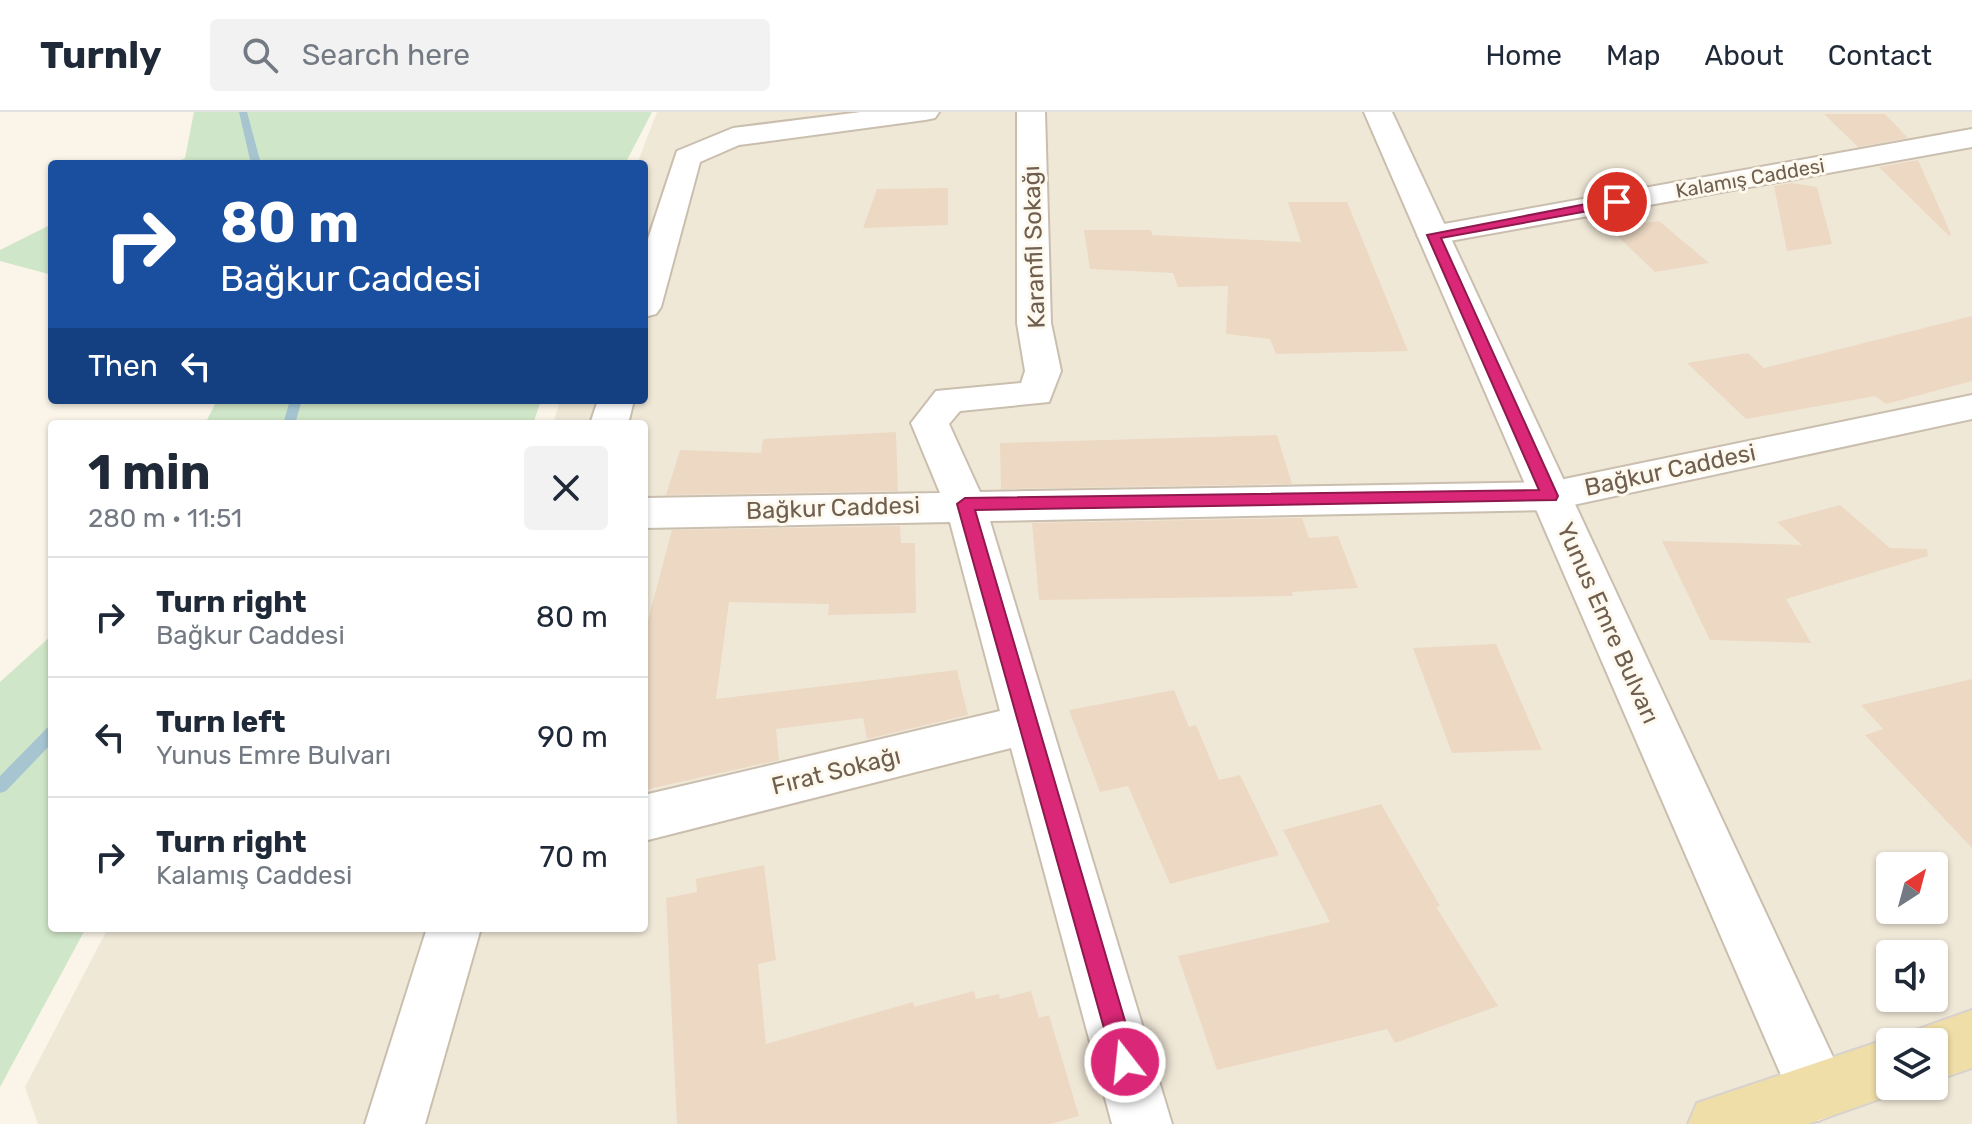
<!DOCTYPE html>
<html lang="en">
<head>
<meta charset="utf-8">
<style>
  :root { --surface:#fff; --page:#f2f2f3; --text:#1f2937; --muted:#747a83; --line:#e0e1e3 }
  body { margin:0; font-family:Rubik,sans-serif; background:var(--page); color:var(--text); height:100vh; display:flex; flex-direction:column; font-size:30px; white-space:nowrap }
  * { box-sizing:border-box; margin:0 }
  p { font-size:26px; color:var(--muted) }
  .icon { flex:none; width:44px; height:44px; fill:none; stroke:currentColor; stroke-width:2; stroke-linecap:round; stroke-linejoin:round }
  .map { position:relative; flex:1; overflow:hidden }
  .details { position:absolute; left:48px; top:308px; width:600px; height:512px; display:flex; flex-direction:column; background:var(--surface); border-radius:8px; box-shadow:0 2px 6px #0004 }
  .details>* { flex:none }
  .hud { position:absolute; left:48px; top:48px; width:600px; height:244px; border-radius:8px; box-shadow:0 2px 6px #0004; background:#1a4fa0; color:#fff; overflow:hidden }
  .needle { width:52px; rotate:36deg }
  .buttons { position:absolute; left:1876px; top:740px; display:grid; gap:16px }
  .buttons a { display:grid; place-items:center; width:72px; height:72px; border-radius:8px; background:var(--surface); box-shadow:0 2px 6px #0004; font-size:40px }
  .pin { position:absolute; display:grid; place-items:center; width:68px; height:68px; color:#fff; margin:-34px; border:4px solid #fff; border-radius:50%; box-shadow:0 2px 8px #0007 }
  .me { position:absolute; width:88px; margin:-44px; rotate:344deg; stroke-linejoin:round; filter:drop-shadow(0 0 6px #0008) }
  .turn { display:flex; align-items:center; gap:28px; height:168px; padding:0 40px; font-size:36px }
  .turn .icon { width:104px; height:104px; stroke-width:2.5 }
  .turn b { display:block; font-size:56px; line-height:68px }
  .then { display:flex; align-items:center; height:76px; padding:0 40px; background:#0003; gap:16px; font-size:30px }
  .round { display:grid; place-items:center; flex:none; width:84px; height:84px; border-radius:8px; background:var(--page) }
  .overview { display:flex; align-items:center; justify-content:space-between; height:136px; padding:0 40px }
  h1 { font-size:48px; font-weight:700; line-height:60px }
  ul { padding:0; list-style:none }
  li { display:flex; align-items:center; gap:24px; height:120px; padding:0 40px; border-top:2px solid var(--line) }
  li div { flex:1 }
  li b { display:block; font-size:30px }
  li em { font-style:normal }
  header { display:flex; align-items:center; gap:48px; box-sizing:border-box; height:112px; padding:0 40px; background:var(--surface); border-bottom:2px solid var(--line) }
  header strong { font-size:38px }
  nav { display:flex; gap:44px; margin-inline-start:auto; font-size:28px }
  .search { width:560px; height:72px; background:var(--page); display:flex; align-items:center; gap:20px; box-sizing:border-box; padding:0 28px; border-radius:8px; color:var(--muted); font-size:30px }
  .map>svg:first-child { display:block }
  .residential { fill:#f0e8d7; fill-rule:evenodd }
  .green { fill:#d0e6c8 }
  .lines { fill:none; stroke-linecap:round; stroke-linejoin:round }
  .stream { fill:#a6c5d1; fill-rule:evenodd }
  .building { fill:#ecd8c3 }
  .minor-casing { stroke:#cabeaf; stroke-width:4 }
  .tertiary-casing { stroke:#cabeaf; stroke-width:4 }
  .primary-casing { stroke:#d7d2ce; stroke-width:4 }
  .minor { fill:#fff; fill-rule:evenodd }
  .tertiary { fill:#fff; fill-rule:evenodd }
  .primary { fill:#f0dea8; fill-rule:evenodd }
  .route { fill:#db2777; stroke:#8e194d; stroke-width:2 }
  .labels { text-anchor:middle; stroke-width:6; stroke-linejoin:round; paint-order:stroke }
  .far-street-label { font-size:20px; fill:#705f4f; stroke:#fdf9ee }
  .street-label { font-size:24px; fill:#705f4f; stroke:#fdf9ee }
</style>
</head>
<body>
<header>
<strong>Turnly</strong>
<div class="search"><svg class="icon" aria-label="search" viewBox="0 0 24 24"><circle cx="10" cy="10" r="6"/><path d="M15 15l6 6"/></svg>Search here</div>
<nav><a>Home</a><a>Map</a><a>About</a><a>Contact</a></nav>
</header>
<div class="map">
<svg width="1972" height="1012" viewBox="0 0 1972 1012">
  <rect width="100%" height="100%" fill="#faf5e8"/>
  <!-- residential -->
  <path class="residential" d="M657,0H1972V1012H38L25,975L108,816H644V312H553L560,288H644V52H637ZM1890,754H1934V798H1890ZM1890,842H1934V886H1890ZM1890,930H1934V974H1890Z"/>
  <!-- green -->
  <path class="green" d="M194,0H652L625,52H173L185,46Z
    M52,112V163L0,149V138Z
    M217,288H541L533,312H205Z
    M52,523V816H86L0,975V570Z"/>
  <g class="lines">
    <!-- stream -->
    <path class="stream" d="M239,0H247L261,52H251Z
      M290,288H302L295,312H283Z
      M52,615V631L6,679L0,681V664L47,616Z"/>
  </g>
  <!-- building -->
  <path class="building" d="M1824,2H1885L1908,26L1858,35Z
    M1918,48L1951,122L1949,124L1879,55Z
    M1791,71L1817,75L1832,132L1787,139L1774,74Z
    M948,76V113L863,116L877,77Z
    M1288,90H1347L1408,239L1276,242L1270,227L1226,222L1228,174L1178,175L1173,161L1090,157L1084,118H1151L1152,123L1301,130Z
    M1659,109L1709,151L1655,160L1609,116Z
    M1972,204V269L1886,292L1875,284L1746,307L1687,251L1748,241L1764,256Z
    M896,320L898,379L666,383L680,338L761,341L763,327Z
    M1277,323L1292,372L1001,377L1000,331Z
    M1840,393L1890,436L1927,437L1928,444L1786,487L1811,531L1710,528L1662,429L1802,433L1777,410Z
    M1302,406L1309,426L1338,424L1358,476L1292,480L1293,484L1039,488L1032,411Z
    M900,414L901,431H915L916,501L828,503L829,492L729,490L716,587L957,558L968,603L867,627L863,606L776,617L779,648L644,678V523L672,418Z
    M1496,532L1542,638L1452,641L1413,536Z
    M1972,567V736L1865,623L1883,617L1861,593Z
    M1174,578L1189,615L1196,613L1219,668L1240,663L1279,743L1170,772L1128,674L1100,680L1069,598Z
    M1381,692L1440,794L1436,795L1498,894L1395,931L1387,917L1217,958L1178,844L1330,810L1283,718Z
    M764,753L776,848L758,852L766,932L913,890L914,895L974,879L976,887L999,882L1000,887L1031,879L1039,906L1049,903L1079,1004L1050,1012H677L666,786L697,780L696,767Z"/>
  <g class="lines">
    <!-- minor casing -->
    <g class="minor-casing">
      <path id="minor" d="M1017,0H1045L1051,211L1061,259L1049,290L960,299L949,312L980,380L1550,370L1972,283V307L1550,398L990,409L1172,1012H1112L1011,636L644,729V683L1000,599L950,410L644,416V386L940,381L911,311L936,279L1021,271L1025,259L1017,211Z
        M1972,17V35L1433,132L1422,130L1417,123L1422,116L1433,114Z"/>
    </g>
    <!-- tertiary casing -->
    <g class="tertiary-casing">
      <path id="tertiary" d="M861,0H939L935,6L925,8L739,33L700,50L661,195L656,202L644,205V139L677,39L733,16Z
        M1364,0H1392L1839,958L1848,979L1839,1000L1818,1009L1797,1000Z
        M598,288H634L628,312H590Z
        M427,816H481L425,1012H365Z"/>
    </g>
    <!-- primary casing -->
    <g class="primary-casing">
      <path id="primary" d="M1972,898V956L1934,969V930H1909L1913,919Z
        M1890,926L1900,930H1890V974L1911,976L1808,1012H1688L1697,991Z"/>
    </g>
    <!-- minor -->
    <use href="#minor" class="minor"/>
    <!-- tertiary -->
    <use href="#tertiary" class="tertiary"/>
    <!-- primary -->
    <use href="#primary" class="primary"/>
  </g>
  <!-- route -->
  <path class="route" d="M1617,86L1621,87V93L1441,126L1558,384L1556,388L975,398L1137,950L1133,959L1125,962L1116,959L957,392L965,386L1539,378L1427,123Z"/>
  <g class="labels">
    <!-- far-street labels -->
    <g class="far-street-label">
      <text transform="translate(1750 66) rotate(-10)" y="7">Kalamış Caddesi</text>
    </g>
    <!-- street labels -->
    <g class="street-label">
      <text transform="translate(1034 135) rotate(-92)" y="8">Karanfil Sokağı</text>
      <text transform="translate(1670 358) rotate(-12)" y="8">Bağkur Caddesi</text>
      <text transform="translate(833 396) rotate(-2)" y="8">Bağkur Caddesi</text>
      <text transform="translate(1608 511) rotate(66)" y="8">Yunus Emre Bulvarı</text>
      <text transform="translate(836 659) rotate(-14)" y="8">Fırat Sokağı</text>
    </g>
  </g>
</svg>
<div class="buttons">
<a><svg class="needle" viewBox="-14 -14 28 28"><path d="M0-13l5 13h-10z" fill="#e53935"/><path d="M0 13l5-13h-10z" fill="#747a83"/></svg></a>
<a><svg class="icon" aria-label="sound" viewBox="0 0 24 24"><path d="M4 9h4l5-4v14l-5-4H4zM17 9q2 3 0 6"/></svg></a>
<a><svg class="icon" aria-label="layers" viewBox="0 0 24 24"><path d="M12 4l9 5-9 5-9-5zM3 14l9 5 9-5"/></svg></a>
</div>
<div class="pin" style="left:1617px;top:90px;background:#d93025"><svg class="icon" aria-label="arrive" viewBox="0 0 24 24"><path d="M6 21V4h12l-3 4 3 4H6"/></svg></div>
<svg class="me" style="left:1125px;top:950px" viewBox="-20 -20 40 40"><circle r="17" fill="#db2777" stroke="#fff" stroke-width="3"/><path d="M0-11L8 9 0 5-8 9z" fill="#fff"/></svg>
<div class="hud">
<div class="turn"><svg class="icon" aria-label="right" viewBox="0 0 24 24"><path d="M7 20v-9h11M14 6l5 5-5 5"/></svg><div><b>80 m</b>Bağkur Caddesi</div></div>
<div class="then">Then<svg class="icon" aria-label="left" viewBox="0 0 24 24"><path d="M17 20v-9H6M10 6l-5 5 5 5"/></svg></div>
</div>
<section class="details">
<div class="overview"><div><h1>1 min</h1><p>280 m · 11:51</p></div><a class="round"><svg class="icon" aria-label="close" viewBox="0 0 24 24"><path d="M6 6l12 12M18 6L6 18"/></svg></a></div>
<ul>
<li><svg class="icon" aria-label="right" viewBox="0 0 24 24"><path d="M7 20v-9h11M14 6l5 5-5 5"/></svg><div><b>Turn right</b><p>Bağkur Caddesi</p></div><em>80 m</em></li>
<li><svg class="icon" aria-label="left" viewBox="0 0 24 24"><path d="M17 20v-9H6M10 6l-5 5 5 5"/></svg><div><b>Turn left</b><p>Yunus Emre Bulvarı</p></div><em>90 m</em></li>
<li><svg class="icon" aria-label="right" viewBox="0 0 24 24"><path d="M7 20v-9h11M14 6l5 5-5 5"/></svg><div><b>Turn right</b><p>Kalamış Caddesi</p></div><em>70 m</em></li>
</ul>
</section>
</div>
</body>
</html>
